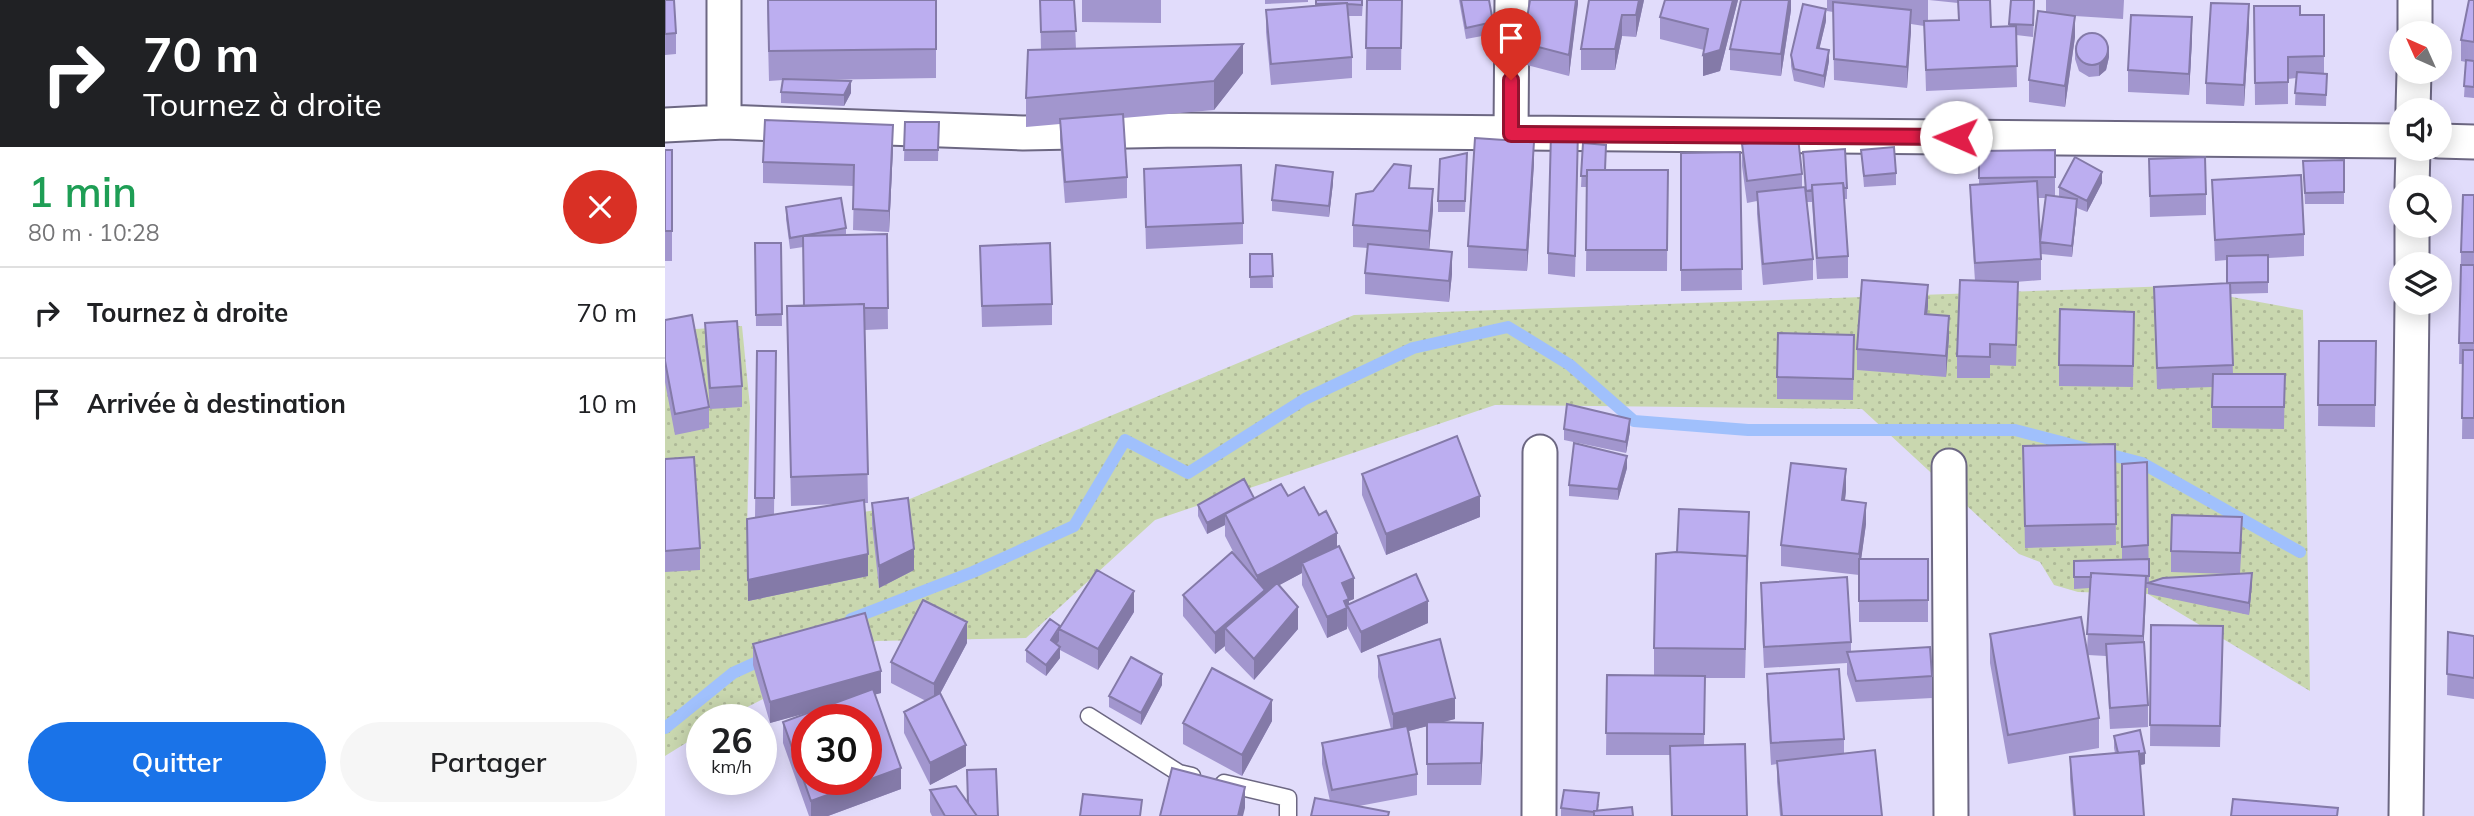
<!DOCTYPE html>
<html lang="fr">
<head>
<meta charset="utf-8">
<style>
  :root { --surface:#fff; --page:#f6f6f6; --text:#202124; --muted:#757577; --line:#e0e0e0; --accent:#1a73e8 }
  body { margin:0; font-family:Mulish,sans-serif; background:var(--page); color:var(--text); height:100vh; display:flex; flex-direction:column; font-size:26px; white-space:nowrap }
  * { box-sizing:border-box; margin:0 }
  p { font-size:23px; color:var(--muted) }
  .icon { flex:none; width:38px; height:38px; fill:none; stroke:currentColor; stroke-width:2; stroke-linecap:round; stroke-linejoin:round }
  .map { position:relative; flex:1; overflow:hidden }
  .drawer { display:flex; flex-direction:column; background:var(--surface); width:665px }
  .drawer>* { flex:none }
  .hud { background:#202124; color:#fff; overflow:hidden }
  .needle { width:46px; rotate:315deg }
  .controls { position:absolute; left:1724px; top:21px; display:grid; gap:14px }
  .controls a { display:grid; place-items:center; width:63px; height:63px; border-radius:50%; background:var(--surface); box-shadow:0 4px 18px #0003; font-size:35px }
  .speed { position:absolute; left:21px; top:704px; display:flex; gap:14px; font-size:35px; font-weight:700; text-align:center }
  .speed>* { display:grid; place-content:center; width:91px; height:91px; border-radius:50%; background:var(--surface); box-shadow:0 4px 18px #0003; line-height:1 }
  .speed small { font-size:18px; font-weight:400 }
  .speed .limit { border:10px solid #d22; background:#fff; color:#111 }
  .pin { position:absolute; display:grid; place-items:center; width:60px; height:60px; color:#fff; margin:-72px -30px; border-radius:50% 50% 50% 0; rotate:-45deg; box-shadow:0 0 7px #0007 }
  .pin .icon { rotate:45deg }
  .me { position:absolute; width:77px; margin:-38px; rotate:271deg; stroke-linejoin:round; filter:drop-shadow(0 0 5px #0008) }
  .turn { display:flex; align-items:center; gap:24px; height:147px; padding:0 28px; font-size:32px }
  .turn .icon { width:91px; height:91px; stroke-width:2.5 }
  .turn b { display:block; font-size:49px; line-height:60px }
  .round { display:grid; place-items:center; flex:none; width:74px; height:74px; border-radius:37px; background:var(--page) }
  .head { display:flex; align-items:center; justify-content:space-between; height:119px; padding:0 28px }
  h1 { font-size:42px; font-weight:600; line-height:52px; color:#1e9e55 }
  .cta { display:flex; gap:14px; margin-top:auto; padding:14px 28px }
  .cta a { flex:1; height:80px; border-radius:42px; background:var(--accent); color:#fff; font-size:28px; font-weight:600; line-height:80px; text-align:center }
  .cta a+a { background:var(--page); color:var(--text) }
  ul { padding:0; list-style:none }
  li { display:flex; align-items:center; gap:21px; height:91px; padding:0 28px; border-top:2px solid var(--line) }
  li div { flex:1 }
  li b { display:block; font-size:26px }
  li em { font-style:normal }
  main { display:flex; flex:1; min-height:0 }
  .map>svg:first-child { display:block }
  .grass { fill:url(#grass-dots) }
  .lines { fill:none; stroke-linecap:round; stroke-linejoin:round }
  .stream { stroke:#a0c0fc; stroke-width:12 }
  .service-casing { stroke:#6c6782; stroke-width:19 }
  .minor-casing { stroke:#6c6782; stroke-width:37 }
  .service { stroke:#fff; stroke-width:16 }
  .minor { stroke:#fff; stroke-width:33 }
  .wall { fill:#a296ce; fill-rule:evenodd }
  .shaded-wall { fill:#847aa8 }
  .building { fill:#bcaef0; stroke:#847aa8; stroke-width:2; fill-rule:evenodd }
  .route-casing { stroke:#92132f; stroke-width:18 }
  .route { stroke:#e11d48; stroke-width:12 }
</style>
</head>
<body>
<main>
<section class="drawer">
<div class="hud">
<div class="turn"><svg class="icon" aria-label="right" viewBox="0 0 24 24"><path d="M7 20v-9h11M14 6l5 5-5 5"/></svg><div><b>70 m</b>Tournez à droite</div></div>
</div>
<div class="head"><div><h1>1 min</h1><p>80 m · 10:28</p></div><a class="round" style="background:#d93025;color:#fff"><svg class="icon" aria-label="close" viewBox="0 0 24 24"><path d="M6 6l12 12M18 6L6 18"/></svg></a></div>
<ul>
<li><svg class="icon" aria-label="right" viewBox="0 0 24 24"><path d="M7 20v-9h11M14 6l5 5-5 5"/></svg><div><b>Tournez à droite</b></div><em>70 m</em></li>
<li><svg class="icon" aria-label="arrive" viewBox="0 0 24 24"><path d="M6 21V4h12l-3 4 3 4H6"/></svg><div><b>Arrivée à destination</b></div><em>10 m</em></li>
</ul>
<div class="cta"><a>Quitter</a><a>Partager</a></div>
</section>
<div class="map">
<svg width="1809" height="816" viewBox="0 0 1809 816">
  <defs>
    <pattern id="grass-dots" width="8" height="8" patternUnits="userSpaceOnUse" patternTransform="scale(1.75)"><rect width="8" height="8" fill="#c9d7af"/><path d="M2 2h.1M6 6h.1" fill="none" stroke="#aeb998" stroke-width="1.8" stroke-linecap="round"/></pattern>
  </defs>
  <rect width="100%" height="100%" fill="#e1dcfb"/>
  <!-- grass -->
  <path class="grass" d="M1507,286L1638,310L1645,691L1483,594L1413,592L1389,585L1375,562L1354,554L1197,409L830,405L490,520L361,638L211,641L59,719H37V733L0,756V331L77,326L85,407L82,531L223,508L689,315Z"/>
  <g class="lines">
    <!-- stream -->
    <path class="stream" d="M186,619L308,572L409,526L460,440L523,473L640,399L748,348L843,327L905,365L969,421L1083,430H1350L1477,463L1635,552
      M0,728L68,673L103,657"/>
    <!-- service casing -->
    <g class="service-casing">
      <path id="service" d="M424,716L514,773L527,776
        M559,783L623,798V816"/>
    </g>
    <!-- minor casing -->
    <g class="minor-casing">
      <path id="minor" d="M59,0V122
        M1750,33V0
        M1748,110L1749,72
        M0,125L59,122L358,133L515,130L1736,141
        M846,134L847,0
        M1774,141L1809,142
        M1747,187L1748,149
        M1747,264V226
        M1284,466L1286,816
        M874,816L875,452
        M1741,816L1747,303"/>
    </g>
    <!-- service -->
    <use href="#service" class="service"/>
    <!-- minor -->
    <use href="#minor" class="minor"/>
  </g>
  <!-- wall -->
  <path class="wall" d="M0,0L11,33V54L0,55Z
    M102,0H271V78L148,80L186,93L179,106L116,103V92L118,80L104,81Z
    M375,0H409L411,49L578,73L549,110L458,118L462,177V198L400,203L395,140V124L361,127V98L376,50Z
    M417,0H496V23L417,22Z
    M600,0H643V2L600,4Z
    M651,0H698L697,16H683L687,57V78L606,85L601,32V10L651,6Z
    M702,0H737L736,70H701Z
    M794,0H824L828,22V34L801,39Z
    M913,0L904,76L858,64V43Z
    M924,0H979L971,37L957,36L950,70H916V49Z
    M1000,0H1073L1055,71L1038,76L1039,50L995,39V17Z
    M1126,0V10L1116,76L1065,70V49Z
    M1162,0H1263V21L1293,20V3L1264,0H1325L1326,27L1344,26L1346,0H1370L1368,37L1351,35L1352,87L1261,91L1259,26L1246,24L1242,88L1169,80L1168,12L1162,11Z
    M1381,0H1459L1458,19L1410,16V37L1400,107L1364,102V80L1381,12Z
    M1809,0V98L1799,97L1801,62L1796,61V40Z
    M1589,6L1635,15H1659V74H1662L1661,106L1630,105L1631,78L1623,79V104L1590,105Z
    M1161,21L1154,49L1164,61L1159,88L1129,81L1126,66V55Z
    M1584,26L1579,106L1541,104V83Z
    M1527,39L1524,95L1463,92V70Z
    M1410,48L1444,57L1441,70L1434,76L1424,77L1414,71L1410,59Z
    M240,122H274L273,161H239Z
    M918,143L941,170H1003L1002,271H921L922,187H916Z
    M1077,144L1137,174V187H1140L1138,152L1182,188V199H1179L1183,256V278L1152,279L1147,202H1142L1148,259V280L1098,285L1092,214V201L1082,203L1077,166Z
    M228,147L224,232L188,230L189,186L98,183V162Z
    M0,150H7V261H0Z
    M1196,150L1231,173V185L1199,187Z
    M1390,150V196L1394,197V187L1437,183L1422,212L1412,208L1407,257L1376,254V280L1350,282L1353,303L1351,366L1325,365V378H1292V356L1310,281L1305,206V185L1314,184V151ZM1373,198H1381L1375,242Z
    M1075,152L1077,290L1016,291V153Z
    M913,153L910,277L883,274V253Z
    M1484,159L1541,194V215L1485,217Z
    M1679,160V204H1640L1638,161Z
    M869,163L862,271L803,268V246Z
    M802,165L800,212H773V201Z
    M479,169L578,223V244L481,249Z
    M1547,180L1639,234V256L1603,258V293L1565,294L1568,374H1620L1619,429L1547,428V387L1492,389L1489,287L1562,284V260L1550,261Z
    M668,183L664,217L607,211V200Z
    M746,188L768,210L764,250L787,274L784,302L700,294V273L703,248L688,247V225Z
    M1809,195V439H1797L1798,364H1794L1796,252Z
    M121,207L181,228V235L222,234L223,329L200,330L203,503H199L203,576L83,601L82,519L90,518L92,351H111L109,515L174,504L126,506L122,306H139L138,247L125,249L121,219Z
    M90,243H116L117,326H91Z
    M315,246L387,304V325L317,327Z
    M585,254H607L608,288H585Z
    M1263,306L1262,314L1284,337L1281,377L1192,370V349Z
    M0,320L44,407V428L10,435L0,382Z
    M40,323L77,386V407L45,409L40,344Z
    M1469,333L1468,387L1394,386V365Z
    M1654,341H1711L1710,427L1653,426Z
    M1189,357L1188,400L1112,399V377Z
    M899,429L965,431L961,453L899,440Z
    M1450,444L1451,545L1360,548L1358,446Z
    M0,459L35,548V570L0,572Z
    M1482,462L1484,582L1564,574L1506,572V551L1577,539L1575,573L1587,584L1584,615L1483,594V588H1481L1478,642L1483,705V727L1445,729L1441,656L1423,655L1434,718V748L1343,764L1325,663V634L1422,651L1425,588L1409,589V561L1457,560V464Z
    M962,468L953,500L904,496V485Z
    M697,474L815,517L721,555L697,495Z
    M1181,491L1180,500L1201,524L1196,559H1263V622H1194V571V575L1116,566V545Z
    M623,496L672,547L689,599L684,601V604L763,623L696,653L682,626V621V629L662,638L637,585V573L614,585L633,629L589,680L560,650V646L550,654L518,616V595L571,557L560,536V525L542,534L533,516V505Z
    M207,503L249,570L214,588L207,524Z
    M1084,534L1082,585L1080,678H1040L1039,745L1082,816H1007L1005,755H941L942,675H989V648L1012,552Z
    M1096,583L1186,642V652L1267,676V698L1191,702L1182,674V663L1099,668L1096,604Z
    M469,612L433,670L395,650V658L381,676L361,662V650L395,626Z
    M1486,625L1558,647L1555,747L1485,746Z
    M1783,632L1809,636V699L1782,695Z
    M302,643L275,694L301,766L265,785L239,733V712L261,701L226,683V662Z
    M88,644L216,693L210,694L236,789L163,816H144L118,743V722L147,711L105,723L88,665Z
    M713,656L790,719L777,722L818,745L816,785H762V726L744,731L752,774V795L694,806L724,816L665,801L657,764V743L726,729L713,677Z
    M1102,674L1179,739V753L1217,816H1115L1112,782V764L1106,765L1102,696Z
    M497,685L476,725L444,707V696Z
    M607,721L577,776L518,744V723Z
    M1449,736L1480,764L1475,765L1479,816H1408L1405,779V757L1450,753L1449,748Z
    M302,770L333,816H267L265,812V790L303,803Z
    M934,804L933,810L968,816H896V808Z"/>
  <!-- shaded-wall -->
  <path class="shaded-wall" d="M911,0H913V4L904,76V55Z
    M974,0H979L971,37V15Z
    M1068,0H1073L1055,71L1038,76V55Z
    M1124,0H1126V10L1116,76V54Z
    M1584,4V26L1579,106V85Z
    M1161,9V21L1152,59V48Z
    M1246,10V32L1242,88V67Z
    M957,15V36L950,70V49Z
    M1410,16V37L1400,107V86Z
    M1527,17V39L1524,95V74Z
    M578,44V73L549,110V81Z
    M1444,46V57L1441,70L1434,76V65Z
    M1164,50V61L1159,88V76Z
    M186,81V93L179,106V95Z
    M228,125V147L224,232V211Z
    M869,142V163L862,271V250Z
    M668,172V183L664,217V206Z
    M1437,172V183L1422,212V201Z
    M768,189V210L764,252V231Z
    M1412,199V210L1407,257V246Z
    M787,252V274L784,302V281Z
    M1263,285V306L1260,335V314Z
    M1284,316V337L1281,377V356Z
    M965,419V431L961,453V442Z
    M962,456V468L953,500V489Z
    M1181,469V491L1177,521V500Z
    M815,496V517L721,555V534Z
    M589,498L560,514V525L542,534V523Z
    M1201,503V524L1194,575V554Z
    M1084,512L1082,585L1080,678L1082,556Z
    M672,533V554L637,563V573L600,593L560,628V646L550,654V633L592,596V576Z
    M249,549V570L214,588V566Z
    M203,554V576L83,601V580Z
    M1587,573V584L1584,615V603Z
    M1481,576V597L1478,657V636Z
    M689,578V599L684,601V609L682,605V629L662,638V617L677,583Z
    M469,591V612L433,670V649Z
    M763,601V623L696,653V632Z
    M633,607V629L589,680V659Z
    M302,622V643L269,705V684Z
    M394,630V641L386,651V640Z
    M395,647V658L381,676V665Z
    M216,671V693L105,723V702Z
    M497,674V685L476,725V713Z
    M790,698V719L728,735V714Z
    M607,700V721L577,776V755Z
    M818,723V745L816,785V763Z
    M301,745V766L265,785V763Z
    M1480,753V764L1454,770V759Z
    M236,768V789L163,816H146V801Z
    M580,787V808L578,816H573Z"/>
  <!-- building -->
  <path class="building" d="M0,0H9L11,33L0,34Z
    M103,0H271V49L104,51Z
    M375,0H409L411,31L376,32Z
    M651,0H697V5L683,4L682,3L651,4Z
    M702,0H737L736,48H701Z
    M796,0H824L828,22L801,28Z
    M865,0H911L904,55L858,43Z
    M924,0H974L971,15H957L950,49H916Z
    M1000,0H1068L1055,50L1038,55L1043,29L995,17Z
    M1076,0H1124L1116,54L1065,49Z
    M1293,0H1325L1326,27L1351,26L1352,66L1261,70L1259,21L1294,20Z
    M1346,0H1369L1368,25L1344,24Z
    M1804,0H1809V42L1796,40Z
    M1168,2L1246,10L1242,67L1169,59Z
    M682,3L687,57L606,64L601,10Z
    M1546,3L1584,4L1579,85L1541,83Z
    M1138,4L1161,9L1152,48L1164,50L1159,76L1129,69L1126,55Z
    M1589,6H1635V15H1659V56L1623,57V82L1590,83Z
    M1373,11L1410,16L1400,86L1364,80Z
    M1466,15L1527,17L1524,74L1463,70Z
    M1411 49a16 16 0 1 1 32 0a16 16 0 1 1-32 0Z
    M578,44L549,81L361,98L363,50Z
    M1801,60L1809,61V87L1799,86Z
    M1632,72L1662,74L1661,95L1630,93Z
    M118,79L186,81L179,95L116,92Z
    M458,114L462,177L400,182L395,119Z
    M100,120L228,125L224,211L188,209L189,165L98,162Z
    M240,122H274L273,150H239Z
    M913,131L910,256L883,253L886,132Z
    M1133,137L1137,174L1082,181L1077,144Z
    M810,138L869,142L862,250L803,246Z
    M918,143L941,145L940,170H922V176H916Z
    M1229,147L1231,173L1199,176L1196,150Z
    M1180,149L1182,188H1179L1178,183L1147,185V190L1141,191L1138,152Z
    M0,150H7V231H0Z
    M1390,150V177L1314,178V151Z
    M1075,152L1077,269L1016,270V153Z
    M802,153L800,201H773L775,159Z
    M1410,157L1437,172L1422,201L1394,187Z
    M1540,157L1541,194L1485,196L1484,159Z
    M1679,160V192L1640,193L1638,161Z
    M729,164L746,166L744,188L768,189L764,231L688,225L691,194L708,191Z
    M576,165L578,223L481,227L479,169Z
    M611,165L668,172L664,206L607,200Z
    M922,170H1003L1002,250H921Z
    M1636,175L1639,234L1550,240L1547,180Z
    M1372,181L1376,259L1310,263L1305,185Z
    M1178,183L1183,256L1152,258L1147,185Z
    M1140,187L1148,259L1098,264L1092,192Z
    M1381,195L1412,199L1407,246L1375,242Z
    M1798,195H1809V252H1796Z
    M176,198L181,228L125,238L121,207Z
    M222,234L223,308H199V304L139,306L138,236Z
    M90,243H116L117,314L91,315Z
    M385,243L387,304L317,306L315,246Z
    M703,244L787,252L784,281L700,273Z
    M585,254H607L608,276L585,277Z
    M1603,255V282L1562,283V256Z
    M1796,265H1809V343H1794Z
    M1197,280L1263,285L1260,314L1284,316L1281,356L1192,349Z
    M1295,280L1353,282L1351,345L1325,344V357L1292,356Z
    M1565,283L1568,365L1492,368L1489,287Z
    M199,304L203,474L126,477L122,306Z
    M1395,309L1469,312L1468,366L1394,365Z
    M27,315L44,407L10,414L0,361V320Z
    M72,321L77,386L45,388L40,323Z
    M1113,333L1189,335L1188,379L1112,377Z
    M1654,341H1711L1710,405H1653Z
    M1798,350H1809V418H1797Z
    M92,351H111L109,498H90Z
    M1548,374H1620L1619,407H1547Z
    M902,404L965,419L961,442L899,429Z
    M792,436L815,496L721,534L697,474Z
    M909,443L962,456L953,489L904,485Z
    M1450,444L1451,524L1360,526L1358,446Z
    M29,457L35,548L0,551V459Z
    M1482,462L1483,545L1457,547V464Z
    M1126,463L1181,469L1177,500L1201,503L1194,554L1116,545Z
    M579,479L589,498L542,523L533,505Z
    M616,484L623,496L639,487L654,515L661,511L672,533L592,576L560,514Z
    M243,498L249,549L214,566L207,503Z
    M199,500L203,554L83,580L82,519Z
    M1014,509L1084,512L1082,564V556L1012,552Z
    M1507,515L1577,517L1575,553L1506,551Z
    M674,546L689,578L677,583L684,599L679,601L682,608L662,617L637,563Z
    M567,552L600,590L550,633L518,595Z
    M1011,552L1082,556L1080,649L989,648L991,554Z
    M1194,559H1263V600L1194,601Z
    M1484,559V576L1426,573V577H1409V561Z
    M432,570L469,591L433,649L394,629Z
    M1426,573L1481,576L1478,636L1422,634Z
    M1587,573L1584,603L1483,583L1498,578Z
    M751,574L763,601L696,632L682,605Z
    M1182,577L1186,642L1099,647L1096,583Z
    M612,583L633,607L589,659L560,628Z
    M258,600L302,622L269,684L226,662Z
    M200,613L216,671L105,702L88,644Z
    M1416,617L1434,718L1343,735L1325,634Z
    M385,619L395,626L386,640L395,647L381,665L361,650Z
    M1486,625L1558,626L1555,726L1485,725Z
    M1783,632L1809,636V678L1782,674Z
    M775,639L790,698L728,714L713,656Z
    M1479,642L1483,705L1445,708L1441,644Z
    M1265,647L1267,676L1191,681L1182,652Z
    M466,657L497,674L476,713L444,696Z
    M547,668L607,700L577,755L518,723Z
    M1174,669L1179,739L1106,743L1102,674Z
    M942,675L1040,676L1039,734L941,733Z
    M208,689L236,768L146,801L118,722ZM142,719H201V779H142Z
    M275,693L301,745L265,763L239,712Z
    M762,722L818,723L816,763L762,764Z
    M742,726L752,774L667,790L657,743Z
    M1475,730L1480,753L1474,754V751L1453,753L1449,736Z
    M1080,744L1082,816H1007L1005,746Z
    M1210,750L1217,816H1117L1112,761Z
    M1474,751L1479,816H1410L1405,757Z
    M507,768L580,787L573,816H495Z
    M331,769L333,816H312L303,803L302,770Z
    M291,786L312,816H280L265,790Z
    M899,790L934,793L932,810L929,812L896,808Z
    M418,794L477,800L475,816H415Z
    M650,798L724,812L723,816H646Z
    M1568,799L1673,808L1672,816H1566Z
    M967,807L968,816H929V811Z"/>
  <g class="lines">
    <!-- route casing -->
    <g class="route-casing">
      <path id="route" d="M846,80V134L1291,137"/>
    </g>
    <!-- route -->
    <use href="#route" class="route"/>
  </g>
</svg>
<div class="controls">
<a><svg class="needle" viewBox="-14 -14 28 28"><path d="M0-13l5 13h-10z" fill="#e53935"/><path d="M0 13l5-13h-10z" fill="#757577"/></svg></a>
<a><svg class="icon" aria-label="sound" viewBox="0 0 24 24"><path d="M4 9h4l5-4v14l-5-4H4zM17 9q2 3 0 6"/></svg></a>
<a><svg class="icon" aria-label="search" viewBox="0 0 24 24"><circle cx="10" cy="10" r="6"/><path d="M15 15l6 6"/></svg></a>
<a><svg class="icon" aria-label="layers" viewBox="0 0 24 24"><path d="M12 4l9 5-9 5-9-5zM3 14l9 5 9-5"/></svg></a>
</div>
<div class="speed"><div>26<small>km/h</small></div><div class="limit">30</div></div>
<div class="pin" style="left:846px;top:80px;background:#d93025"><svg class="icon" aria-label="arrive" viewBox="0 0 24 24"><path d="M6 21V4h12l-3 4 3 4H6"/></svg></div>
<svg class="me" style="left:1291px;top:137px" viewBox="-20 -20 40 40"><circle r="19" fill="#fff"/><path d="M0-13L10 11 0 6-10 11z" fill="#e11d48"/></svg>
</div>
</main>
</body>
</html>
